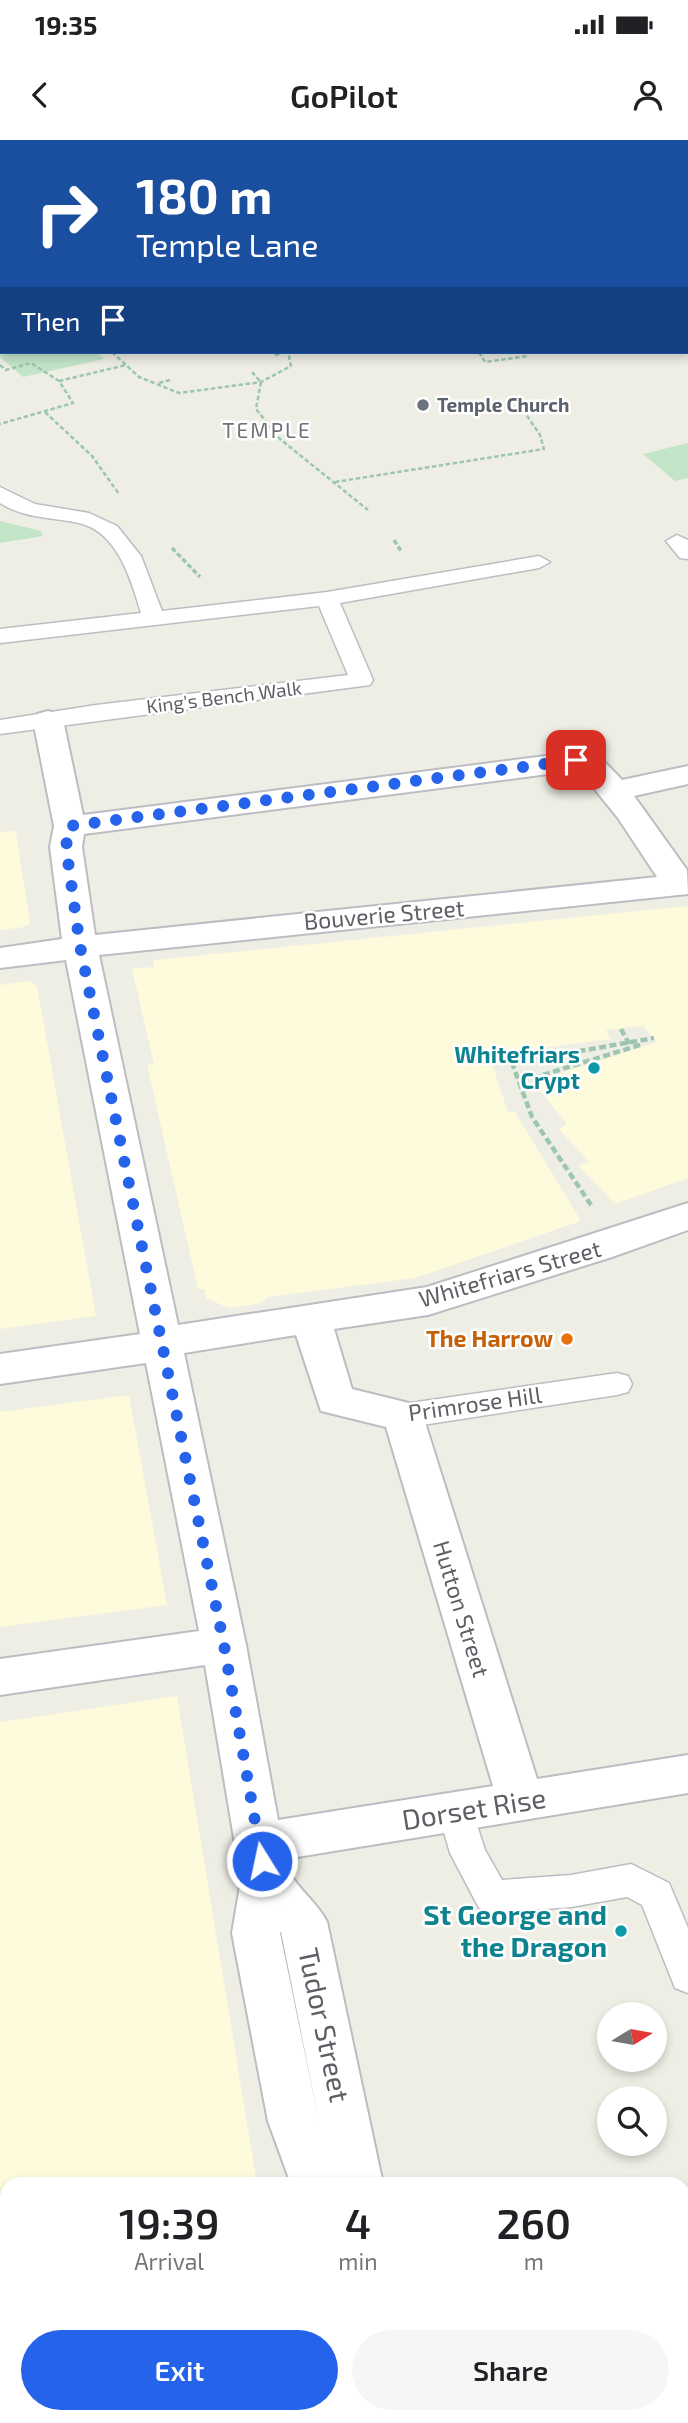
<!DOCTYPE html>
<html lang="en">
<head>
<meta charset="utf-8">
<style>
  :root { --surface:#fff; --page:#f6f6f6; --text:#202124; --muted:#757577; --accent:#2563eb }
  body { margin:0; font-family:"Exo 2",sans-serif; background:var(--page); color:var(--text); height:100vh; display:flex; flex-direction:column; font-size:26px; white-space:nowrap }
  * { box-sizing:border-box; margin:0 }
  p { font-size:23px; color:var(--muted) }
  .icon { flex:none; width:38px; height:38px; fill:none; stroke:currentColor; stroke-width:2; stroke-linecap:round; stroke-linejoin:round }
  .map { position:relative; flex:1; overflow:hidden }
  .side { position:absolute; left:0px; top:2037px; width:690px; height:247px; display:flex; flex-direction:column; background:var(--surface); border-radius:21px 21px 0 0; box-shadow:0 4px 10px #0003 }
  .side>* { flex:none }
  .hud { position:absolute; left:0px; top:0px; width:690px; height:214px; box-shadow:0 4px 10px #0003; background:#1a4fa0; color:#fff; overflow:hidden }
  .needle { width:46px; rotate:79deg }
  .tools { position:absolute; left:597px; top:1862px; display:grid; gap:14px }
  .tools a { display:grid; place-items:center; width:70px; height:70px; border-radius:50%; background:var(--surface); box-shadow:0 4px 10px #0003; font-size:35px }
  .pin { position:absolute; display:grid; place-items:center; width:60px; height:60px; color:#fff; margin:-30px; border-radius:14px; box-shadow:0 4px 10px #0006 }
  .me { position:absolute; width:77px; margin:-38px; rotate:350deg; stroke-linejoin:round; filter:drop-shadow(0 0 5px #0008) }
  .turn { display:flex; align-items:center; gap:24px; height:147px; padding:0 21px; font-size:32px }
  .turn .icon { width:91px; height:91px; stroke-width:2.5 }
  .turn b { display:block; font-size:49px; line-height:60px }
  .then { display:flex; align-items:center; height:66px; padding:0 21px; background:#0003; gap:14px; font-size:26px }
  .eta { display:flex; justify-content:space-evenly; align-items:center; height:119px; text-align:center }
  .eta b { font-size:42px; font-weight:600; line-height:49px }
  .primary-button { display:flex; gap:14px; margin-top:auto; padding:14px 21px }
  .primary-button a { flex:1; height:80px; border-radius:42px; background:var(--accent); color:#fff; font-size:28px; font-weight:600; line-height:80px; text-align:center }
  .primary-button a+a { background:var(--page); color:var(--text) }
  .status { display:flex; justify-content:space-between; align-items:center; height:49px; padding:0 35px; background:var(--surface); direction:ltr }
  .status svg { height:19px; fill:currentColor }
  header { display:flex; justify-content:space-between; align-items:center; height:91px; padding:0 21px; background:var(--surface); font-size:32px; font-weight:600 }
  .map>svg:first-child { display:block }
  .commercial { fill:#fdfbdc }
  .green { fill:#c2e5c8 }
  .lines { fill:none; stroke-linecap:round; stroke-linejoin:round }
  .service-casing { stroke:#bcbdc3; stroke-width:3 }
  .minor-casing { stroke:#bcbdc3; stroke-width:4 }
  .primary-casing { stroke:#eddd60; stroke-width:4 }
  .path-far2 { stroke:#9cc6af; stroke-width:2.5; stroke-dasharray:4.5 2.5; stroke-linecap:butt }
  .path-far1 { stroke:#9cc6af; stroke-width:3.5; stroke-dasharray:5 2.5; stroke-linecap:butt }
  .path { stroke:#9cc6af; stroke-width:4.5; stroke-dasharray:7 3.5; stroke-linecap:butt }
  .service { fill:#fff; fill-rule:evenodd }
  .minor { fill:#fff; fill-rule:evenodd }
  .primary { fill:#fcfcac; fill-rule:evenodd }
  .route { stroke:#2563eb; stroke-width:12; stroke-dasharray:0 21.6 }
  .worship-dot { fill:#6b7280; stroke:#fff; stroke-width:2.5 }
  .culture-dot { fill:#0f9aa8; stroke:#fff; stroke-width:2.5 }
  .food-dot { fill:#e8710a; stroke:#fff; stroke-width:2.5 }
  .labels { text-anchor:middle; stroke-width:5; stroke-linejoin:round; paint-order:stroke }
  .far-worship-label { font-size:19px; font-weight:bold; fill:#5b616d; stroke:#fff; text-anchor:start }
  .far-street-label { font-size:19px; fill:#5d5f65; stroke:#fff }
  .far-quarter-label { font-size:21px; letter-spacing:2px; fill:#6e7177; stroke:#fff }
  .street-label { font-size:23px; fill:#5d5f65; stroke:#fff }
  .culture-label { font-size:23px; font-weight:bold; fill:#0d838f; stroke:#fff; text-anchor:end }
  .food-label { font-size:23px; font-weight:bold; fill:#c56008; stroke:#fff; text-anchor:end }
  .near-street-label { font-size:28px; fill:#5d5f65; stroke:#fff }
  .near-culture-label { font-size:28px; font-weight:bold; fill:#0d838f; stroke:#fff; text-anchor:end }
</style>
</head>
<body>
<div class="status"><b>19:35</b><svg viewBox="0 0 49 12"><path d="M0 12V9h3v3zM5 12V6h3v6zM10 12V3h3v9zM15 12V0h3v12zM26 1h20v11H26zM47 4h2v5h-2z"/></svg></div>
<header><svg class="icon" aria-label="back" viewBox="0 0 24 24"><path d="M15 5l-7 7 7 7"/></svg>GoPilot<svg class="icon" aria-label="person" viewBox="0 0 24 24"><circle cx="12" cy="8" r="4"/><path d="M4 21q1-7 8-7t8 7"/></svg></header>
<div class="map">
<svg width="688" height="2283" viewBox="0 0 688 2283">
  <rect width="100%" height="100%" fill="#efeee5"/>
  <!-- commercial -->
  <path class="commercial" d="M9,691L16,692L30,783L24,787L0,790V693Z
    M688,766V1038L615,1064L579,1026L589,1022L559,989L567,984L533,942L657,902L643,886L606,890L611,899L489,915L508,972H515L581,1081L415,1138L267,1157L262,1163L229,1168L206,1158L204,1149H198L147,925L154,924L132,829L154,827V820Z
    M28,841L37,846L96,1176L0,1189V845Z
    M129,1255L167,1465L0,1487V1272Z
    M177,1556L257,2044H7V2277H294L295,2283H0V1582Z"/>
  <!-- green -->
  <path class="green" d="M2,167V212H97L104,219L23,237L0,217Z
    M688,303V338L675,341L643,314Z
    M0,381L41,391L43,396L0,403Z"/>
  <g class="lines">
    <!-- service casing -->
    <g class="service-casing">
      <path id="service" d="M0,111H2L0,122Z
        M0,347L35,364L89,373L117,386L141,416L162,471L327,452L539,416L550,422L539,428L340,463L373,540L370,545L0,594V580L96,565L348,535L319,466L0,503V489L141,473C131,440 118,392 79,383C52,377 25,379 0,363Z
        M677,395L688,400V419L680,418L666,401Z
        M617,1233L628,1236L632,1244L628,1252L617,1255L403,1288L392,1284L387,1276L392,1268L403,1264Z
        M456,1657L469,1661L485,1710L502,1740L571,1735L631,1724L669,1743L688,1788V1853L675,1848L642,1765L627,1757L571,1767L492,1773L479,1768L450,1713L438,1672L443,1661Z"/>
    </g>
    <!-- minor casing -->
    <g class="minor-casing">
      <path id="minor" d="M48,571L59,574L63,580L83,675L585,611L596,613L622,640L688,626V644L634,656L687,730L688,754L99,815L178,1185L427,1147L688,1063V1090L612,1117L428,1175L334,1189L352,1249L417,1265L423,1276L537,1639L688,1615V1653L285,1719C289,1744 316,1759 327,1782L383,2044H291L268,1981L232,1793L241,1740L205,1525L0,1555V1519L199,1491L146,1223L0,1244V1214L140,1194L66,820L0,828V808L62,799L50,707L54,686L33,580L37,574ZM579,630L618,678L657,737L95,795L82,707L84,694ZM296,1195L321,1271L386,1287L493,1646L278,1680L246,1505L184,1213ZM281,1791L319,1982L280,1793Z
        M327,2277H423L420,2283H330Z"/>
    </g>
    <!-- primary casing -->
    <g class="primary-casing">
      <path id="primary" d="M530,0H553L555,2H531Z"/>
    </g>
    <!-- path-far2 -->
    <path class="path-far2" d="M630,2L637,0
      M112,212L139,237L179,253L261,242L291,226L288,212
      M479,212L485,222L528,216
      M275,215L286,212
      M0,225L6,230L31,223L59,241L73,263L0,284
      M252,232L260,241
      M59,241L126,225
      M261,242L256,269L280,299L368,370
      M159,243L170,240
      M45,272L92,316L119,354
      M335,342L544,309L540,295L515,258"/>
    <!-- path-far1 -->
    <path class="path-far1" d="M394,400L401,411
      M172,408L200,437"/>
    <!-- path -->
    <path class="path" d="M621,889L629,904
      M533,938L643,904
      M591,1065L532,977L512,923L654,898"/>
    <!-- service -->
    <use href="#service" class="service"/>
    <!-- minor -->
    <use href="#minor" class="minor"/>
    <!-- primary -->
    <use href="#primary" class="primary"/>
  </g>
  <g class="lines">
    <!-- route -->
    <path class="route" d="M262,1721L224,1505L80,806L66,707L69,686L576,620"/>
  </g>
  <!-- markers -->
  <circle class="worship-dot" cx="423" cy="265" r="7"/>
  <g class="culture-dot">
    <circle cx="594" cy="928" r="7"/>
    <circle cx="621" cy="1791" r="7"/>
  </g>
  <circle class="food-dot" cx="567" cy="1199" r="7"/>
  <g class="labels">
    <!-- far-worship labels -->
    <g class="far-worship-label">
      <text x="437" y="272">Temple Church</text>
    </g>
    <!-- far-street labels -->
    <g class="far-street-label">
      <text transform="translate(224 557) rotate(-7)" y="7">King's Bench Walk</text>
    </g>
    <!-- far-quarter labels -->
    <g class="far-quarter-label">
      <text x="267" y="298">TEMPLE</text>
    </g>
    <!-- street labels -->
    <g class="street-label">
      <text transform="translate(384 775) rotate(-5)" y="8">Bouverie Street</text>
      <text transform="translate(510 1134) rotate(-16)" y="8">Whitefriars Street</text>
      <text transform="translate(475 1264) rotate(-8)" y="8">Primrose Hill</text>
      <text transform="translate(461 1469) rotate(73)" y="8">Hutton Street</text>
    </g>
    <!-- culture labels -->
    <g class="culture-label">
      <text x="580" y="923">Whitefriars<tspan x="580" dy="26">Crypt</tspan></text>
    </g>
    <!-- food labels -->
    <g class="food-label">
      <text x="553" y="1207">The Harrow</text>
    </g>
    <!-- near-street labels -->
    <g class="near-street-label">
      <text transform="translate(474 1669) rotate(-9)" y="10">Dorset Rise</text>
      <text transform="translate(324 1885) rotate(78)" y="10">Tudor Street</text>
    </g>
    <!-- near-culture labels -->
    <g class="near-culture-label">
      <text x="607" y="1785">St George and<tspan x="607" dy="32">the Dragon</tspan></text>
    </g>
  </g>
</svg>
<div class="tools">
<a><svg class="needle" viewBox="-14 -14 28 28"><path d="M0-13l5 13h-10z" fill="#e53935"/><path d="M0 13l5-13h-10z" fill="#757577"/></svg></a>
<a><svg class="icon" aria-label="search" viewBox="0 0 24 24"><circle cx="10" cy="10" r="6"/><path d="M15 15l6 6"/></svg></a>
</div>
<div class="pin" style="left:576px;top:620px;background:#d93025"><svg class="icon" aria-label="arrive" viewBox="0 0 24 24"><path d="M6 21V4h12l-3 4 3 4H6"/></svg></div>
<svg class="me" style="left:262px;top:1721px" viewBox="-20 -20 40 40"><circle r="17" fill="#2563eb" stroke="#fff" stroke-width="3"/><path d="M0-11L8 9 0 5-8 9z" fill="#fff"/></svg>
<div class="hud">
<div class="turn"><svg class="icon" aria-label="right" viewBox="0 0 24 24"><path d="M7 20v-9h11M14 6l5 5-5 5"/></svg><div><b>180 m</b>Temple Lane</div></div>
<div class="then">Then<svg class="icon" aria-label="arrive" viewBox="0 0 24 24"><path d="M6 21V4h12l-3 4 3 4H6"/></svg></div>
</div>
<section class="side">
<div class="eta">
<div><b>19:39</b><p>Arrival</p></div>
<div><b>4</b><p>min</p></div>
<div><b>260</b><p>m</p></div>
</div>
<div class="primary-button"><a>Exit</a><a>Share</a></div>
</section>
</div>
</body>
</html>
